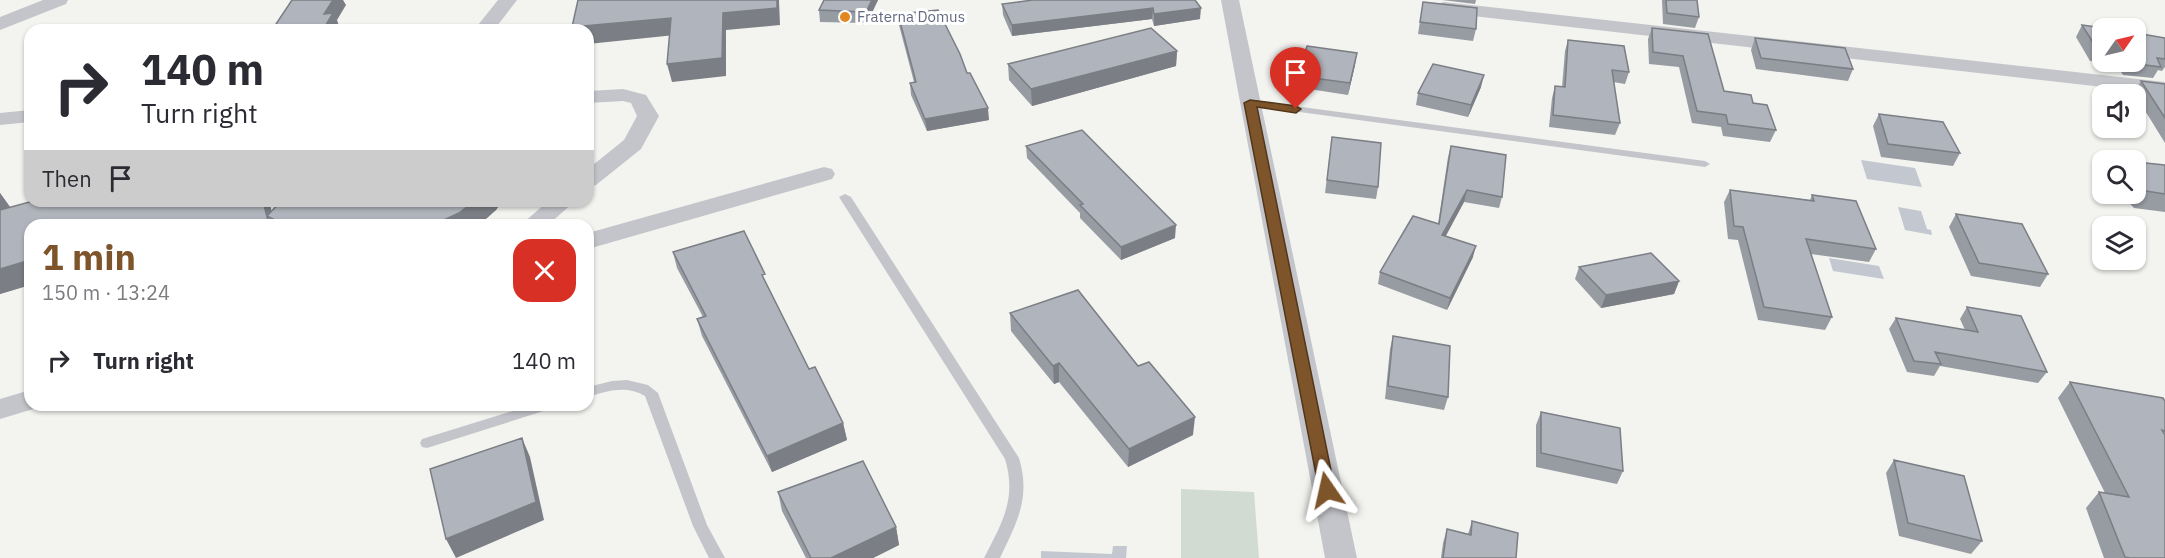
<!DOCTYPE html>
<html lang="en">
<head>
<meta charset="utf-8">
<style>
  :root { --surface:#fff; --page:#f2f2f3; --text:#2b2b33; --muted:#7c7c81; --accent:#7e542a }
  body { margin:0; font-family:"IBM Plex Sans",sans-serif; background:var(--page); color:var(--text); height:100vh; display:flex; flex-direction:column; font-size:22px; white-space:nowrap }
  * { box-sizing:border-box; margin:0 }
  p { font-size:20px; color:var(--muted) }
  .icon { flex:none; width:33px; height:33px; fill:none; stroke:currentColor; stroke-width:2; stroke-linecap:round; stroke-linejoin:round }
  .map { position:relative; flex:1; overflow:hidden }
  .side { position:absolute; left:24px; top:219px; width:570px; height:192px; display:flex; flex-direction:column; background:var(--surface); border-radius:18px; box-shadow:0 2px 4px #0004 }
  .side>* { flex:none }
  .banner { position:absolute; left:24px; top:24px; width:570px; height:183px; border-radius:18px; box-shadow:0 2px 4px #0004; background:#fff; color:var(--text); overflow:hidden }
  .needle { width:39px; rotate:56deg }
  .tools { position:absolute; left:2092px; top:18px; display:grid; gap:12px }
  .tools a { display:grid; place-items:center; width:54px; height:54px; border-radius:12px; background:var(--surface); box-shadow:0 2px 4px #0004; font-size:30px }
  .pin { position:absolute; display:grid; place-items:center; width:51px; height:51px; color:#fff; margin:-62px -26px; border-radius:50% 50% 50% 0; rotate:-45deg; box-shadow:0 0 6px #0007 }
  .pin .icon { rotate:45deg }
  .me { position:absolute; width:66px; margin:-33px; rotate:349deg; stroke-linejoin:round; filter:drop-shadow(0 0 4px #0008) }
  .turn { display:flex; align-items:center; gap:21px; height:126px; padding:0 18px; font-size:27px }
  .turn .icon { width:78px; height:78px; stroke-width:2.5 }
  .turn b { display:block; font-size:42px; line-height:51px }
  .then { display:flex; align-items:center; height:57px; padding:0 18px; background:#0003; gap:12px; font-size:22px }
  .round { display:grid; place-items:center; flex:none; width:63px; height:63px; border-radius:18px; background:var(--page) }
  .headline { display:flex; align-items:center; justify-content:space-between; height:102px; padding:0 18px }
  h1 { font-size:36px; font-weight:800; line-height:45px; color:var(--accent) }
  ul { padding:0; list-style:none }
  li { display:flex; align-items:center; gap:18px; height:78px; padding:0 18px }
  li div { flex:1 }
  li b { display:block; font-size:22px }
  li em { font-style:normal }
  .map>svg:first-child { display:block }
  .green { fill:#d2dbd1 }
  .water { fill:#c3c8d0 }
  .lines { fill:none; stroke-linecap:round; stroke-linejoin:round }
  .lane { fill:#c4c5ca; fill-rule:evenodd }
  .street { fill:#c4c5ca; fill-rule:evenodd }
  .wall { fill:#979ba2 }
  .shaded-wall { fill:#7b7e84 }
  .building { fill:#b0b4bc; stroke:#7b7e84; stroke-width:1.5 }
  .route { fill:#7e542a; stroke:#52371b; stroke-width:1.5 }
  .poi-dot { fill:#e38720; stroke:#fff; stroke-width:2 }
  .labels { text-anchor:middle; stroke-width:6; stroke-linejoin:round; paint-order:stroke }
  .far-poi-label { font-size:15px; fill:#636b81; stroke:#fff; text-anchor:start }
</style>
</head>
<body>
<div class="map">
<svg width="2165" height="558" viewBox="0 0 2165 558">
  <rect width="100%" height="100%" fill="#f3f4f0"/>
  <!-- green -->
  <path class="green" d="M1181,489L1254,492L1259,558H1181Z"/>
  <!-- water -->
  <path class="water" d="M1861,160L1915,168L1922,187L1867,179Z
    M1898,207L1921,211L1927,229L1931,230L1932,235L1905,230Z
    M1829,258L1879,266L1884,279L1833,271Z
    M1113,546H1127L1126,558H1041V551L1112,554Z"/>
  <g class="lines">
    <!-- lane -->
    <path class="lane" d="M1250,100L1705,161L1710,164L1705,167L1247,105V101Z
      M845,194L851,197L1019,458C1031,498 1017,522 1000,558H984C1002,523 1017,499 1005,459L839,197Z
      M627,380L648,385L658,393L707,525L725,558H709L693,526L645,396C626,385 608,391 588,397V387L612,381Z
      M532,405H555L553,408L427,448L422,447L420,443L422,439Z"/>
    <!-- street -->
    <path class="street" d="M43,0H68L66,4L0,30V17Z
      M498,0H517L494,30H474Z
      M1221,0H1239L1357,558H1325Z
      M1444,2L2165,82V94L1437,12L1435,8L1437,4Z
      M623,89L646,95L659,116L641,149L596,185L588,187V169L624,140L637,116L631,103L623,101L588,103V91Z
      M30,110V122L0,125V113Z
      M824,167L832,169L835,174L832,179L588,249V233Z
      M548,201H575L548,225H521Z
      M30,390V405H41L40,407L0,419V399Z"/>
  </g>
  <!-- wall -->
  <path class="wall" d="M824,0H878L867,23L820,22L819,10Z
    M1195,0L1200,19L1154,26L1152,19L1012,36L1003,15L1002,4Z
    M1442,0H1476L1475,4Z
    M1662,0H1697L1699,17L1695,28L1663,24Z
    M1423,2L1476,29L1473,41L1418,34Z
    M898,14L967,73L989,120L927,131L911,95L910,83L914,82L899,25Z
    M2082,25L2103,28V62H2136L2165,38V67L2162,71L2158,70L2153,78L2123,75L2116,64L2090,61L2076,37Z
    M1652,28L1724,91L1753,103L1776,130L1770,142L1723,136L1721,127L1692,123L1679,67L1649,64L1648,39Z
    M1755,38L1853,69L1848,81L1756,69L1751,50Z
    M1568,40L1629,72L1625,84L1613,82L1620,123L1615,135L1549,127L1552,98L1555,86L1562,87L1565,51Z
    M1177,51L1176,66L1032,106L1009,80L1008,64Z
    M1355,65L1348,95L1296,87L1298,76Z
    M2141,81L2165,84V143L2136,96V94L2134,93Z
    M1481,87L1468,117L1416,105L1418,93Z
    M1879,114L1960,153L1953,166L1881,157L1873,126Z
    M1332,137L1378,187L1376,199L1325,193Z
    M1026,146L1175,238L1121,260L1080,218V213L1027,158Z
    M1451,146L1502,197L1499,208L1464,202L1445,236L1473,257L1447,310L1378,284L1380,272L1438,224L1448,157Z
    M2136,162L2165,165V212L2134,208L2121,194H2136Z
    M1730,190L1810,200L1812,195L1876,249L1869,262L1811,254L1832,317L1825,330L1758,320L1738,240L1728,239L1724,202Z
    M0,193L10,207L269,201L271,211L281,201H502L496,210L479,225H30V285L0,294Z
    M1956,214L2048,274L2040,287L1971,276L1949,227Z
    M673,252L767,285L809,369L843,423L847,440L772,472L702,336L697,319L703,317L677,268Z
    M1579,267L1679,281L1674,294L1601,308L1575,279Z
    M1967,307L2047,372L2038,383L1940,366L1934,376L1907,372L1889,329L1896,318L1965,330L1960,319Z
    M1010,313L1193,435L1128,467L1059,382L1054,384L1011,331Z
    M1393,336L1448,397L1444,410L1385,399L1390,349Z
    M2070,382L2165,401V558H2104L2086,508L2099,492L2105,493L2058,398Z
    M1541,412L1623,471L1617,484L1536,467V425Z
    M1894,460L1982,541L1971,554L1899,536L1886,473Z
    M778,492L896,527L899,545L873,558H806L782,511Z
    M1472,521L1516,558H1441L1443,543L1447,529L1468,534Z"/>
  <!-- shaded-wall -->
  <path class="shaded-wall" d="M333,0H343L346,5L337,20L340,29V30H323L324,14Z
    M777,0H779L780,25L726,30V76L672,82L667,64L723,13Z
    M872,0H878L867,23L866,12Z
    M1153,8L1152,19L1012,36V25Z
    M1201,8L1200,19L1154,26V14Z
    M671,18L675,35L588,44V30H573L572,27Z
    M1177,51L1176,66L1032,106L1031,89Z
    M1357,53L1355,65L1348,95L1350,83Z
    M1484,75L1481,87L1468,117L1471,105Z
    M988,108L989,120L927,131L925,119Z
    M1467,190L1464,202L1440,247L1442,235Z
    M0,193L10,207V232L0,218Z
    M263,201H269L274,220L267,216L272,225H269Z
    M474,201H502L496,210L479,225H433Z
    M1176,225L1175,238L1121,260V247Z
    M1476,246L1473,257L1447,310L1450,298Z
    M30,260V285L0,294V269Z
    M1679,281L1674,294L1601,308L1606,295Z
    M1059,363V382L1054,384L1053,366Z
    M1195,417L1193,435L1128,467L1129,449Z
    M843,423L847,440L772,472L767,456Z
    M522,438L530,457L544,520L456,558L446,539Z
    M896,527L899,545L873,558H831Z"/>
  <!-- building -->
  <path class="building" d="M292,0H333L324,14L333,13L323,30H272Z
    M578,0H777V8L723,13L722,58L667,64L671,18L572,27Z
    M824,0H872L866,12L819,10Z
    M1033,0H1195L1201,8L1154,14L1153,8L1012,25L1002,4Z
    M1666,0H1697L1699,17L1667,13Z
    M1423,2L1477,8L1476,29L1420,22Z
    M938,10L960,54L967,73H970L988,108L925,119L910,83L916,82L898,14Z
    M2082,25L2104,28H2103V50L2097,49Z
    M1151,28L1177,51L1031,89L1008,64Z
    M1652,28L1708,34L1724,91L1751,95L1753,103L1767,105L1776,130L1728,124L1726,115L1697,111L1683,56L1653,52Z
    M2136,33L2165,38V59L2157,58L2161,67L2130,63L2129,62H2136Z
    M1755,38L1845,48L1853,69L1761,58Z
    M1568,40L1624,46L1629,72L1612,70L1620,123L1553,115L1555,86L1565,87Z
    M1307,46L1357,53L1350,83L1298,76Z
    M1433,64L1484,75L1471,105L1418,93Z
    M2141,81L2165,84V118Z
    M1879,114L1943,122L1960,153L1888,144Z
    M1082,130L1176,225L1121,247L1080,205L1083,204L1026,146Z
    M1332,137L1381,143L1378,187L1327,180Z
    M1451,146L1506,155L1502,197L1467,190L1442,235L1476,246L1450,298L1380,272L1413,216L1439,224Z
    M2136,162L2165,165V194L2146,191L2136,180Z
    M1730,190L1814,201L1812,195L1856,201L1876,249L1806,239L1832,317L1764,307L1743,227L1734,226Z
    M33,201H263L269,225H30V260L0,269V210Z
    M281,201H474L459,213L433,225H284L267,216Z
    M1956,214L2022,224L2048,274L1979,263Z
    M744,231L765,274L762,275L809,369L815,367L843,423L767,456L697,319L706,316L673,252Z
    M1651,253L1679,281L1606,295L1579,267Z
    M1078,290L1138,366L1149,362L1195,417L1129,449L1059,363L1053,366L1010,313Z
    M1967,307L2021,316L2047,372L1935,352L1941,364L1914,361L1896,318L1978,332Z
    M1393,336L1450,346L1448,397L1388,386Z
    M2070,382L2163,398L2165,401V431L2162,430L2165,435V558H2130L2125,557L2099,492L2129,497Z
    M1541,412L1620,428L1623,471L1541,453Z
    M522,438L536,502L446,539L430,469Z
    M1894,460L1964,476L1982,541L1908,523Z
    M863,461L896,527L831,558H811L778,492Z
    M1472,521L1518,533L1516,558H1443L1447,529L1471,535Z"/>
  <!-- route -->
  <path class="route" d="M1250,100L1296,106L1301,109L1296,113L1257,107L1335,490L1333,494L1327,496L1321,494L1319,490L1244,103Z"/>
  <!-- markers -->
  <circle class="poi-dot" cx="845" cy="17" r="6"/>
  <g class="labels">
    <!-- far-poi labels -->
    <g class="far-poi-label">
      <text x="857" y="22">Fraterna Domus</text>
    </g>
  </g>
</svg>
<div class="tools">
<a><svg class="needle" viewBox="-14 -14 28 28"><path d="M0-13l5 13h-10z" fill="#e53935"/><path d="M0 13l5-13h-10z" fill="#7c7c81"/></svg></a>
<a><svg class="icon" aria-label="sound" viewBox="0 0 24 24"><path d="M4 9h4l5-4v14l-5-4H4zM17 9q2 3 0 6"/></svg></a>
<a><svg class="icon" aria-label="search" viewBox="0 0 24 24"><circle cx="10" cy="10" r="6"/><path d="M15 15l6 6"/></svg></a>
<a><svg class="icon" aria-label="layers" viewBox="0 0 24 24"><path d="M12 4l9 5-9 5-9-5zM3 14l9 5 9-5"/></svg></a>
</div>
<div class="pin" style="left:1296px;top:109px;background:#d93025"><svg class="icon" aria-label="arrive" viewBox="0 0 24 24"><path d="M6 21V4h12l-3 4 3 4H6"/></svg></div>
<svg class="me" style="left:1327px;top:490px" viewBox="-20 -20 40 40"><path d="M0-17L14 15 0 8-14 15z" fill="#7e542a" stroke="#fff" stroke-width="4"/></svg>
<div class="banner">
<div class="turn"><svg class="icon" aria-label="right" viewBox="0 0 24 24"><path d="M7 20v-9h11M14 6l5 5-5 5"/></svg><div><b>140 m</b>Turn right</div></div>
<div class="then">Then<svg class="icon" aria-label="arrive" viewBox="0 0 24 24"><path d="M6 21V4h12l-3 4 3 4H6"/></svg></div>
</div>
<section class="side">
<div class="headline"><div><h1>1 min</h1><p>150 m · 13:24</p></div><a class="round" style="background:#d93025;color:#fff"><svg class="icon" aria-label="close" viewBox="0 0 24 24"><path d="M6 6l12 12M18 6L6 18"/></svg></a></div>
<ul>
<li><svg class="icon" aria-label="right" viewBox="0 0 24 24"><path d="M7 20v-9h11M14 6l5 5-5 5"/></svg><div><b>Turn right</b></div><em>140 m</em></li>
</ul>
</section>
</div>
</body>
</html>
